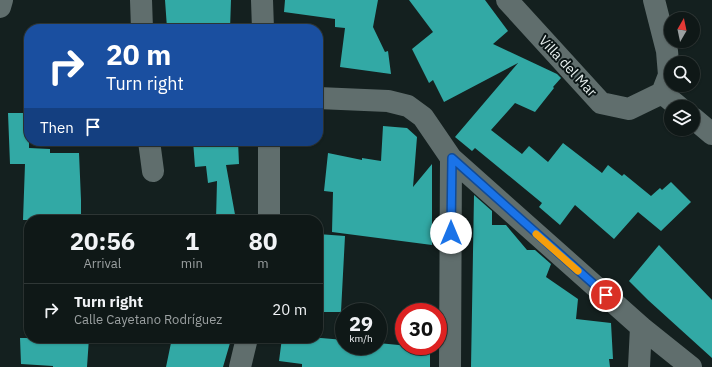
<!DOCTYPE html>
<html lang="en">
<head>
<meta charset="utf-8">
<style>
  :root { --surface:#0f1817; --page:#182120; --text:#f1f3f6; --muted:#9ba0a1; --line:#2f3736 }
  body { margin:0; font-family:"IBM Plex Sans",sans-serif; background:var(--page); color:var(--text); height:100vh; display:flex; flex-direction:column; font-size:15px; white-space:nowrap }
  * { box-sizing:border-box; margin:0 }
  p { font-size:13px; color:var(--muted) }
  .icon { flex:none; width:22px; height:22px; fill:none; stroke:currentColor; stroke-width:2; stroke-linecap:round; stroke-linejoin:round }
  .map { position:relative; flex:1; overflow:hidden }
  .drawer { position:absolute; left:24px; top:215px; width:299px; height:128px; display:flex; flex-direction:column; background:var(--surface); border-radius:16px; box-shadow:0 1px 3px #0004,0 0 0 1px var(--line) }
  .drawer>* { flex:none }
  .banner { position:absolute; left:24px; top:24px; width:299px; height:122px; border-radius:16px; box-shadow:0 1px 3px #0004,0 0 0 1px var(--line); background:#1a4fa0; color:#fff; overflow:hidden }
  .needle { width:26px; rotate:9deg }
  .controls { position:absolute; left:664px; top:12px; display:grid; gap:8px }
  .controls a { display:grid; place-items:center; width:36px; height:36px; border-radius:50%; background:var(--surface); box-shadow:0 1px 3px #0004,0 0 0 1px var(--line); font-size:20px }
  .speed { position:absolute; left:335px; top:303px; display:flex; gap:8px; font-size:20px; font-weight:700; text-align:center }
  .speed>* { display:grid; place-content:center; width:52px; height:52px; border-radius:50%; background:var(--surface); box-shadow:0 1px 3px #0004,0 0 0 1px var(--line); line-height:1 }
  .speed small { font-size:10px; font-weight:400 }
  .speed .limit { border:6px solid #d22; background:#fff; color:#111 }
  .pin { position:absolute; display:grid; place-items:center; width:34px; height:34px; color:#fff; margin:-17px; border:2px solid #fff; border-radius:50%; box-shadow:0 1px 4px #0007 }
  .me { position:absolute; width:44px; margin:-22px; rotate:0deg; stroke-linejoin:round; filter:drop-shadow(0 0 3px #0008) }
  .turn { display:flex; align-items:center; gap:14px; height:84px; padding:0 16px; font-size:18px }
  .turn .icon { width:52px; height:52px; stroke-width:2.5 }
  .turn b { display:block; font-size:28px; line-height:34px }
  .then { display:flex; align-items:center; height:38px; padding:0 16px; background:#0003; gap:8px; font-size:15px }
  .eta { display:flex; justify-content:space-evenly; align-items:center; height:68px; text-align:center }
  .eta b { font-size:24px; font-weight:700; line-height:28px }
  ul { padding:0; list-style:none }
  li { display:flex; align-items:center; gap:12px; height:52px; padding:0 16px; border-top:1px solid var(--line) }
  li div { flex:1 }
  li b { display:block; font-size:15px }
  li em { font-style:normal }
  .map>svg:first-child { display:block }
  .building { fill:#32a9a5 }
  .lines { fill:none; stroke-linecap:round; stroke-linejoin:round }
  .street { stroke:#606e6d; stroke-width:22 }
  .secondary { stroke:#606e6d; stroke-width:22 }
  .route-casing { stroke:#114b97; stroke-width:10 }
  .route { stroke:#1a73e8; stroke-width:7 }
  .slow { stroke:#f59e0b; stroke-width:7 }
  .labels { text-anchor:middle; stroke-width:4; stroke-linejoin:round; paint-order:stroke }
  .street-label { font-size:14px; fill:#e7efee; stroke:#0b1616 }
</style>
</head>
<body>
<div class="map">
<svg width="712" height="367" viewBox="0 0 712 367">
  <rect width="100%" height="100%" fill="#14201f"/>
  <!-- building -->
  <path class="building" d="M165,0H231L230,29L167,28Z
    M285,0H378L373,27L385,52L388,51L391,74L340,67L345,28L335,27V19L284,12Z
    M409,0H485L508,31L493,44L557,74L561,78L553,87L554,88L535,112L515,103L491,130L522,154L529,146L548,162L563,143L602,173L608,165L622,176L624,174L651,196L660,188L662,190L671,182L691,202L661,231L638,212L614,239L575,205L560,225L539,207L542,203L475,148L472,151L455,137L518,63L444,102L433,80L429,83L412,49L433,32Z
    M8,113H29V148L50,149V153H79L81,200V220H23L25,164H10Z
    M383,126L407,128L417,137L413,187L432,164V245L332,232L333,192L324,191L328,153L362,160V158L381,161Z
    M193,141H238L239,164L226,165L236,220H216L217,181L208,183L206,166L195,167Z
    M474,195L492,211V225H506L527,250H535L551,264L546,277L578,299L576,319L611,323L613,359H609L610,367H471Z
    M318,234L345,236L341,312H318Z
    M659,245L712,300V358L648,300L629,281Z
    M20,338H89L87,367H53V366L21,364Z
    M172,338H200L230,343L223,367H166Z
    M282,338H321L344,340V346H378V343L430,348V367H302V364L279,361Z"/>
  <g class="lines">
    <!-- street -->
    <path class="street" d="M141,0L142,29
      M507,0L601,103L629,109L662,93
      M654,0L667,51L669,75L662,93
      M0,7L2,0
      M662,93L679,107
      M318,98L388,101L408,106L423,117L451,158L641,327L691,367
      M693,118L712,134
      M149,141L153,171
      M450,367L451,158
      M639,367L641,327"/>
    <!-- secondary -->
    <path class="secondary" d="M262,0L263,29
      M269,141V220
      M240,367L247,338"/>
  </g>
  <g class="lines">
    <!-- route casing -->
    <g class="route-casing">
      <path id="route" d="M451,233L452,158L606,295"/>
    </g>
    <!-- route -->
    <use href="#route" class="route"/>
    <!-- slow -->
    <path class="slow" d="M536,234L578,271"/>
  </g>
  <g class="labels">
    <!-- street labels -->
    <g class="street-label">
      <text transform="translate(568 66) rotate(47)" y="5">Villa del Mar</text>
    </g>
  </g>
</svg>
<div class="controls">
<a><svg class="needle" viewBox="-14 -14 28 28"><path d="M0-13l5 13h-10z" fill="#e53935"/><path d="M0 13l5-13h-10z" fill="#9ba0a1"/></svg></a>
<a><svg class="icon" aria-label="search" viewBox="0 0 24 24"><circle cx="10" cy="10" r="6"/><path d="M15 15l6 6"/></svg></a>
<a><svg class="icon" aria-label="layers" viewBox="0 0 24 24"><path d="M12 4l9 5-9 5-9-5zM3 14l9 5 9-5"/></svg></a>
</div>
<div class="speed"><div>29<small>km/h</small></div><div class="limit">30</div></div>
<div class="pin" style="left:606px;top:295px;background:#d93025"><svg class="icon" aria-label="arrive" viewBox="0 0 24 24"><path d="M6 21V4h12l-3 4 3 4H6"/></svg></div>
<svg class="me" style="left:451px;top:233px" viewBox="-20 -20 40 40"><circle r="19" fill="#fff"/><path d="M0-13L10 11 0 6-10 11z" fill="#1a73e8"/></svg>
<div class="banner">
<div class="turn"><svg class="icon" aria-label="right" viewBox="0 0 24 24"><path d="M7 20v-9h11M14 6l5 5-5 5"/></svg><div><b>20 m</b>Turn right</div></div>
<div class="then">Then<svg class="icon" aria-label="arrive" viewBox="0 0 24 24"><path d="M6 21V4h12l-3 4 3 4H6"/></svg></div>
</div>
<section class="drawer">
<div class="eta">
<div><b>20:56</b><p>Arrival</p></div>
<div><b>1</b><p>min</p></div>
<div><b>80</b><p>m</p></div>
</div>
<ul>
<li><svg class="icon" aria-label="right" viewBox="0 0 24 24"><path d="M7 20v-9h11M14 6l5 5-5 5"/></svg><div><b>Turn right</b><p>Calle Cayetano Rodríguez</p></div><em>20 m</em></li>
</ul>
</section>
</div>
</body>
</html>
